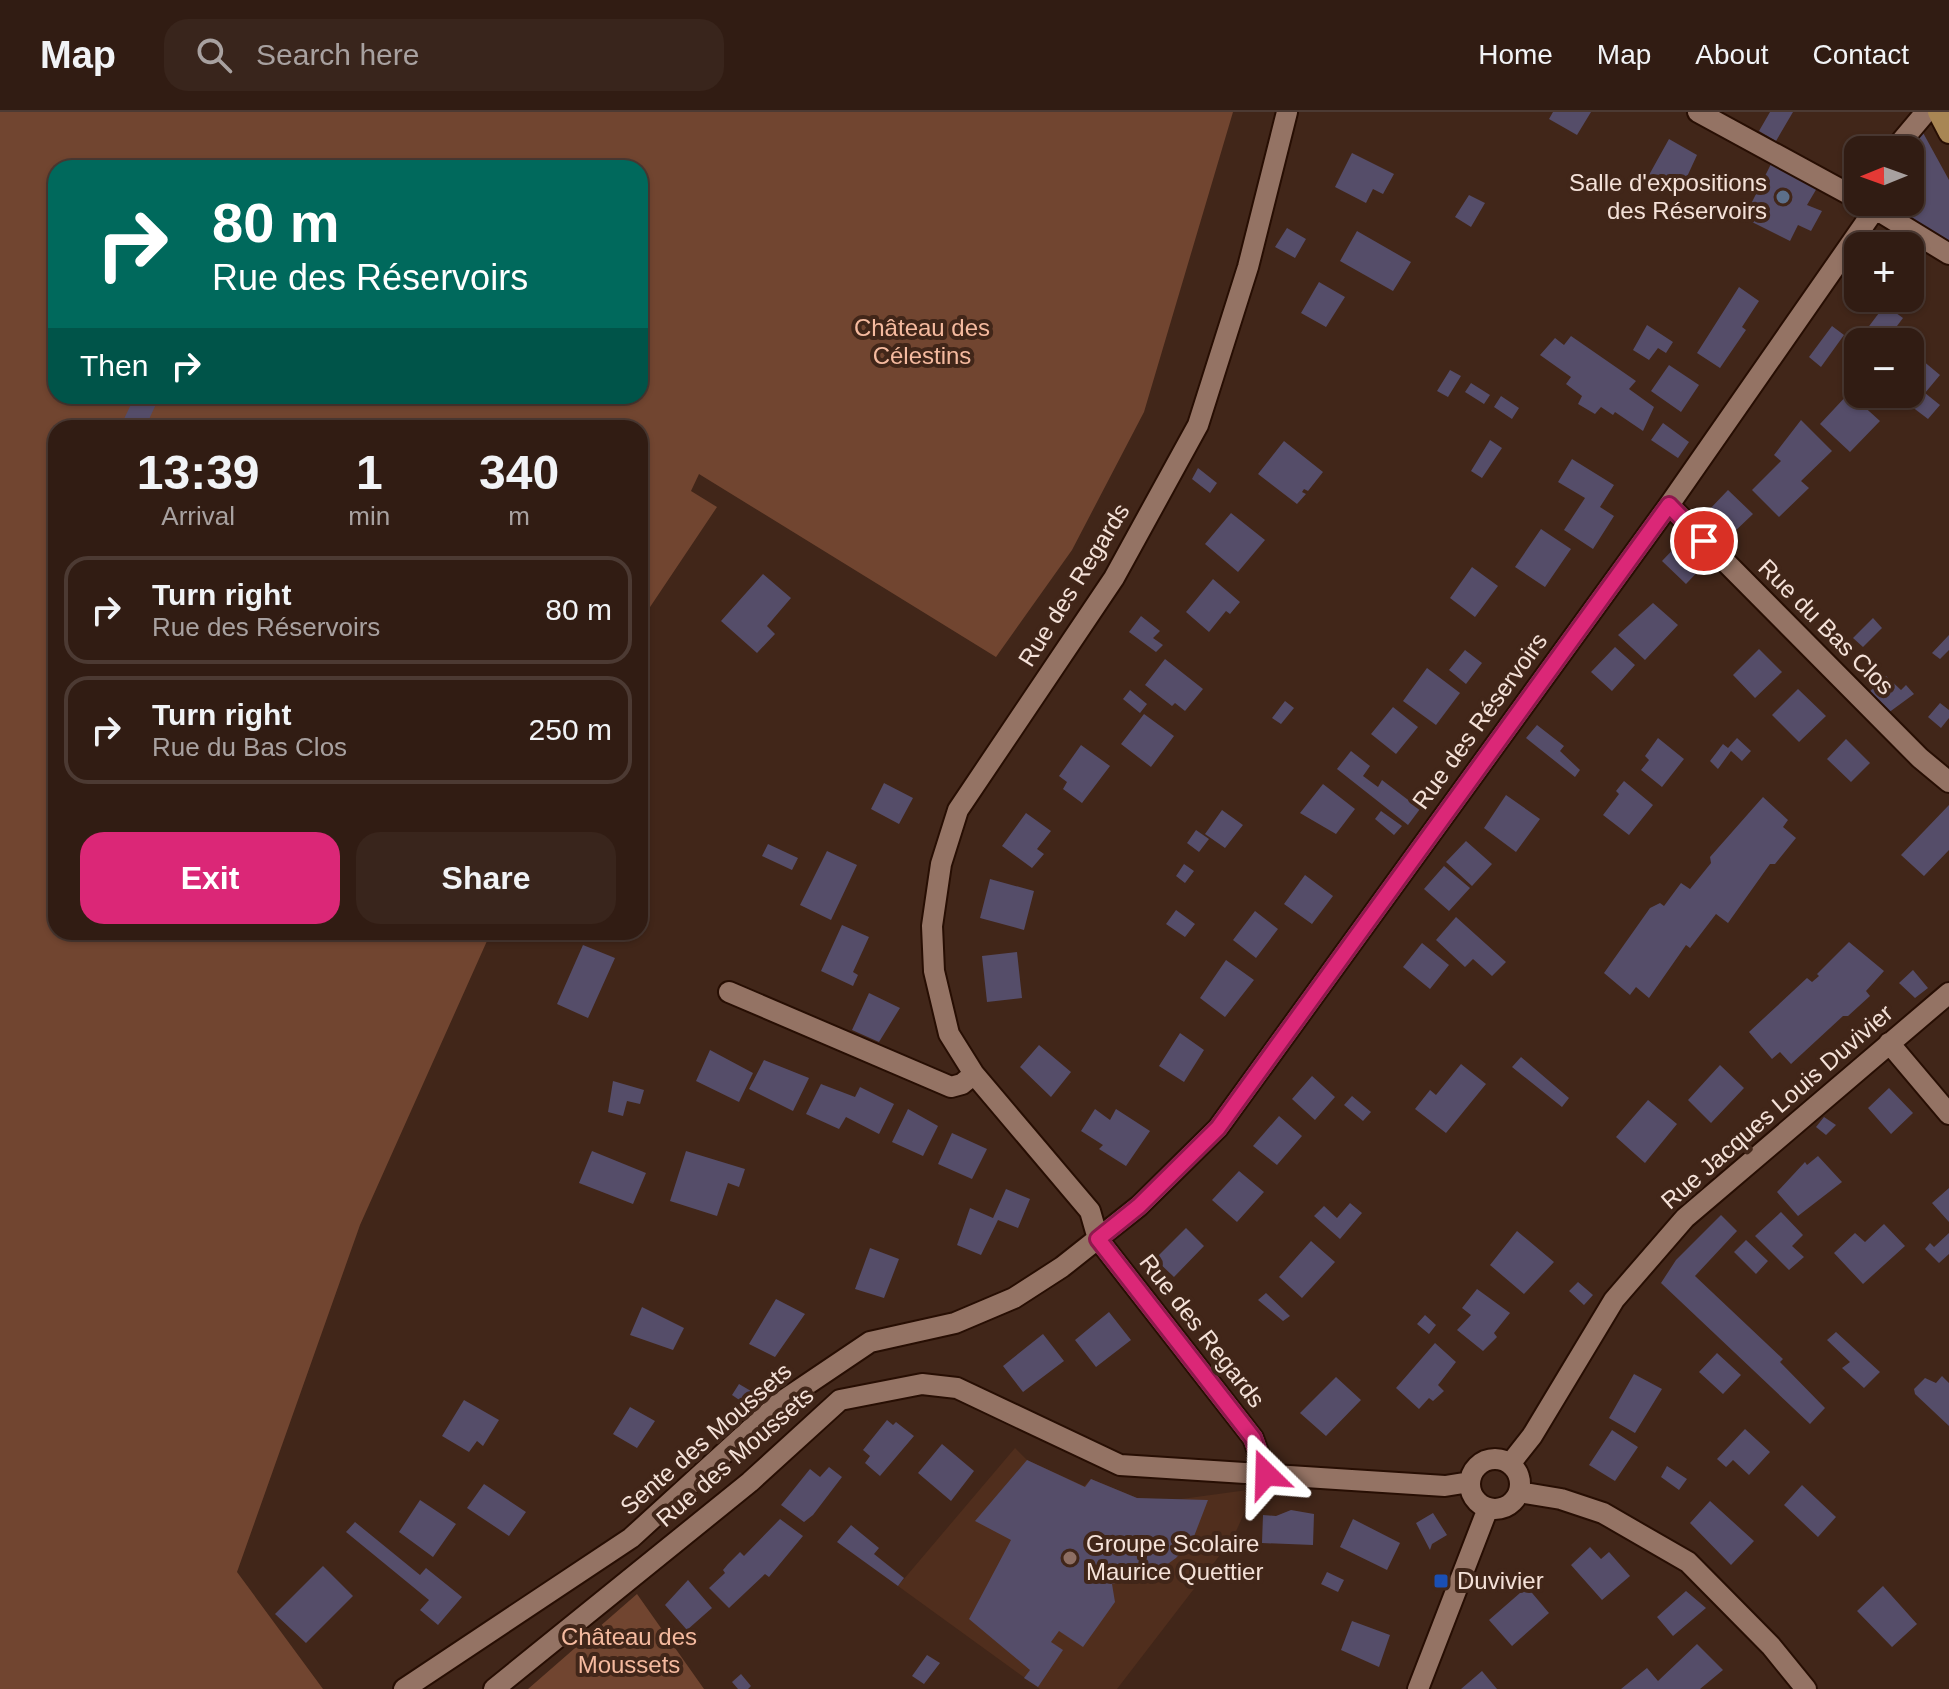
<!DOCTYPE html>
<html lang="en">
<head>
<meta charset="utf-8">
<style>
  :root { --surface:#311c13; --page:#39251c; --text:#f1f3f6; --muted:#a8a1a0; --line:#4c3a33; --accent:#db2777 }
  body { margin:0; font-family:Arial,sans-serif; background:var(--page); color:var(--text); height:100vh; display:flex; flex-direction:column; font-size:30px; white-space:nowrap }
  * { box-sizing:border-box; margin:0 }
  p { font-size:26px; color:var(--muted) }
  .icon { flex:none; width:44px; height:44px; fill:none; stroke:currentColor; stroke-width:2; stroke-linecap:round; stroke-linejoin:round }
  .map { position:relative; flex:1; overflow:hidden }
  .sheet { position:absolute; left:48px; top:308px; width:600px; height:520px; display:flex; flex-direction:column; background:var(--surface); border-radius:24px; box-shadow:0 2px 6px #0004,0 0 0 2px var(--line) }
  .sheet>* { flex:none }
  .hud { position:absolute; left:48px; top:48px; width:600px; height:244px; border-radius:24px; box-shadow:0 2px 6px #0004,0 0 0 2px var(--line); background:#00695c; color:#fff; overflow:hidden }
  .needle { width:52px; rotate:269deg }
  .controls { position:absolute; left:1844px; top:24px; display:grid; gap:16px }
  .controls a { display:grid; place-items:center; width:80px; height:80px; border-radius:16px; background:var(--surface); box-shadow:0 2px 6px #0004,0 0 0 2px var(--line); font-size:40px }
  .pin { position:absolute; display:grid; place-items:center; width:68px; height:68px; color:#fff; margin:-34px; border:4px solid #fff; border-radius:50%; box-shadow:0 2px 8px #0007 }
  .me { position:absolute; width:88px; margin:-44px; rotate:338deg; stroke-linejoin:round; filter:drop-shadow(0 0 6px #0008) }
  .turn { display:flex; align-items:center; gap:28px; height:168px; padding:0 32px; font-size:36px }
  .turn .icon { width:104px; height:104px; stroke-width:2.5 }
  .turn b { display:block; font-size:56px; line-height:68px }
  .then { display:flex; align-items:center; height:76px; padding:0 32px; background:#0003; gap:16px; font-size:30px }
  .eta { display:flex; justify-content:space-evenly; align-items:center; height:136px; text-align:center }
  .eta b { font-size:48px; font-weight:700; line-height:56px }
  .action { display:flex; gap:16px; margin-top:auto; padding:16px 32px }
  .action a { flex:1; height:92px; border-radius:24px; background:var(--accent); color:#fff; font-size:32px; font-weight:700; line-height:92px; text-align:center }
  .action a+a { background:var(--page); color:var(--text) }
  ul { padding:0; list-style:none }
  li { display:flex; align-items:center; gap:24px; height:108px; margin:0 16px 12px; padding:0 16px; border:4px solid var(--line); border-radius:24px }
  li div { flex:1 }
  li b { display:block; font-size:30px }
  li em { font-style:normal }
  header { display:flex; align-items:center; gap:48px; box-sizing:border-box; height:112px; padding:0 40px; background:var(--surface); border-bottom:2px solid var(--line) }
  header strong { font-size:38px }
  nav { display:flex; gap:44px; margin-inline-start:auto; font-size:28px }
  .search { width:560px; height:72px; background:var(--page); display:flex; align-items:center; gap:20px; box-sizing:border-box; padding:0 28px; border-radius:24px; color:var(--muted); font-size:30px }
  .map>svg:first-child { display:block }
  .built { fill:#502e1d }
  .green { fill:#714530; fill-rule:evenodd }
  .building { fill:#554d69 }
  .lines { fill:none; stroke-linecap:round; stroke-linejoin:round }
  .minor-casing { stroke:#270e03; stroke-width:24 }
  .secondary-casing { stroke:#270e03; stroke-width:24 }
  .minor { stroke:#947364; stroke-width:20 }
  .secondary { stroke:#a88654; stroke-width:20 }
  .route-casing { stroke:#8e194d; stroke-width:20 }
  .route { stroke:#db2777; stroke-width:14 }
  .service-dot { fill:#5c6f8a; stroke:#412619; stroke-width:3 }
  .education-dot { fill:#8d6e63; stroke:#412619; stroke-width:3 }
  .transit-dot { fill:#1a4fb4; stroke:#412619; stroke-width:3 }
  .labels { text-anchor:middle; stroke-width:8; stroke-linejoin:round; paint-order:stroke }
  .poi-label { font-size:24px; fill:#f4e1d8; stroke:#412619; text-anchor:start }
  .park-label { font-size:24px; fill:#f5ba9f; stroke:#412619 }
  .street-label { font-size:24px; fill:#f4e1d8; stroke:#412619 }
</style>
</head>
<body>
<header>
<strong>Map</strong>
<div class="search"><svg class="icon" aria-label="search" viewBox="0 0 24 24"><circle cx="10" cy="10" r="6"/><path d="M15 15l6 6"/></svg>Search here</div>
<nav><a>Home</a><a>Map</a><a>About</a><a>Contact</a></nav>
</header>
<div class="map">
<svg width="1949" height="1577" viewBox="0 0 1949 1577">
  <rect width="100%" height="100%" fill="#412619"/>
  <!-- built -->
  <path class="built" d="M1015,1336L1027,1348L1084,1374L1091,1367L1137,1386L1174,1388L1255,1377L1233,1426L1117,1577H1040L898,1474Z"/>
  <!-- green -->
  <path class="green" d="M0,0H1233L1144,300L1072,438L996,545L699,362L691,379L717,395L640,510V316H56V820H491L360,1113L237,1460L323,1577H0ZM56,56H640V284H56Z
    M637,1482L704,1577H528Z"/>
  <!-- building -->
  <path class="building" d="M1553,0H1591L1577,23L1549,7Z
    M1770,0H1793L1776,29L1759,19Z
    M1921,17L1949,68V135L1880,90H1910V76L1919,65L1910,56V38H1903Z
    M1669,27L1697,43L1680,80L1649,63Z
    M1352,41L1394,62L1383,82L1373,77L1366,91L1335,75Z
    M1771,52L1817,76L1807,93L1822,99L1811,119L1798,113L1790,129L1744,106Z
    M1469,83L1485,91L1471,115L1455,105Z
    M1287,116L1306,127L1295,146L1275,135Z
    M1357,119L1411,150L1393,179L1340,149Z
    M1319,170L1345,185L1326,215L1301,201Z
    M1739,175L1759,189L1742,215L1746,218L1720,256L1697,241Z
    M1885,193L1903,206L1885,230H1858V237L1854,234Z
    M1647,213L1673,230L1666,241L1658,236L1649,248L1633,238Z
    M1832,214L1844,223L1821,255L1809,245Z
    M1571,224L1636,269L1629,277L1654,295L1643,319L1615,300L1613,303L1601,295L1595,302L1578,292L1582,284L1566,272L1571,265L1540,243L1555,226L1564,233Z
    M1922,248L1940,263L1925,281L1940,293L1928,307L1895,282H1910V263Z
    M1669,253L1699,273L1681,300L1651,279Z
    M1450,258L1461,264L1448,285L1437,279Z
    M1471,271L1490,283L1484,292L1465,280Z
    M1849,281L1880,309L1850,340L1820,312Z
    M135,284L157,290L145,316L123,309Z
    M1501,284L1519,296L1512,307L1494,295Z
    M1801,308L1832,339L1801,369L1809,376L1779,405L1752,378L1781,349L1774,343Z
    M1663,311L1689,330L1678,346L1651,328Z
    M1490,328L1502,336L1482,366L1471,359Z
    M1284,329L1323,360L1308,379L1304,377L1302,380L1306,382L1297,392L1258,362Z
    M1572,347L1614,373L1600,395L1614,404L1593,437L1564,418L1585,386L1558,370Z
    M1198,356L1217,371L1210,381L1192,367Z
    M1728,378L1753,402L1732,422L1708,399Z
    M1231,401L1265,428L1238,460L1205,432Z
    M1541,417L1571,437L1545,475L1515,455Z
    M1683,427L1707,450L1686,472L1662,449Z
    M1472,455L1498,474L1475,505L1450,486Z
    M763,462L791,486L767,514L775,522L757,541L721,509Z
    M1213,467L1240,490L1230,502L1226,499L1209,520L1186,500Z
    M1653,491L1678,513L1645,548L1618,523Z
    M1141,504L1160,519L1153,526L1163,533L1156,540L1129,520Z
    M1873,506L1882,516L1863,535L1853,526Z
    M1949,523V538L1940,547L1932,541Z
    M1615,535L1635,553L1612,579L1591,560Z
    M1759,537L1782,560L1755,586L1733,563Z
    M1465,538L1482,551L1466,572L1449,558Z
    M1165,547L1203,577L1185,599L1175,591L1172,594L1145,573Z
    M1427,556L1460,581L1436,613L1403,589Z
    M1886,564L1901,578L1906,573L1914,582L1884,604L1865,584Z
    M1798,577L1826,604L1799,630L1772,603Z
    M1130,578L1147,592L1140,601L1123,587Z
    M1285,589L1294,596L1281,612L1272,606Z
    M1940,591L1949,598V606L1941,616L1928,605Z
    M1393,595L1418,615L1396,642L1371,622Z
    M1144,602L1174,624L1151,655L1121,632Z
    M1537,613L1564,634L1560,639L1580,658L1575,665L1526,626Z
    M1658,626L1684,647L1662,675L1641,658L1649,648L1645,644Z
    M1737,626L1751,639L1742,649L1731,639L1718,657L1710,649L1723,632L1728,636Z
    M1846,627L1870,651L1851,670L1827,647Z
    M1081,633L1110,654L1082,691L1063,677L1067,670L1059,664Z
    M1351,639L1370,654L1363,664L1378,675L1382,668L1420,697L1408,713L1337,657Z
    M1624,669L1653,693L1629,723L1603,703L1619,682L1616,679Z
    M884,671L913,686L899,712L871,697Z
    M1323,672L1355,697L1336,722L1300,701Z
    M1506,683L1540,707L1516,740L1484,716Z
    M1763,685L1788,708L1783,715L1796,726L1775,752H1770L1728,811L1716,802L1690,836L1686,833L1649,886L1636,875L1630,883L1604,861L1650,796L1660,791L1664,794L1681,771L1690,777L1711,751L1710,745Z
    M1949,693V738L1924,764L1901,743Z
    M1222,698L1243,713L1225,736L1205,722Z
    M1381,699L1402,714L1394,723L1375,707Z
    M1026,701L1051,719L1037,737L1044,742L1032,756L1002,734Z
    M1196,718L1209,727L1199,740L1187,731Z
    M1466,729L1492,752L1472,774L1446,750Z
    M768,732L798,746L792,758L762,744Z
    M827,739L857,753L831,808L800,793Z
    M1184,752L1194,759L1185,771L1176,764Z
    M1444,754L1470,776L1449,799L1424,777Z
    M1305,763L1333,784L1312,812L1284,792Z
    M990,767L1034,779L1024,818L980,806Z
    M1176,798L1195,812L1185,825L1166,812Z
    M1255,799L1278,817L1256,846L1233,828Z
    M1456,805L1506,850L1492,864L1473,847L1465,855L1436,828Z
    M842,813L869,825L853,860L858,863L853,874L821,859Z
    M1849,830L1884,859L1866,879L1870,884L1848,904H1843L1791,952L1780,940L1772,947L1749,920L1807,866L1812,870L1819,864L1817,862Z
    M1422,831L1449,853L1430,877L1403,855Z
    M583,833L615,846L588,906L557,892Z
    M1017,840L1022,886L987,890L982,844Z
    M1226,848L1254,868L1225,905L1200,886Z
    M1913,858L1928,876L1915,886L1899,871Z
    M869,881L900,896L879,930L852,918Z
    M1180,921L1204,938L1184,970L1159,954Z
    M1039,933L1071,960L1051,985L1020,955Z
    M710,938L753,961L739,990L696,969Z
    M1521,945L1569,986L1562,995L1512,955Z
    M764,948L809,966L793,999L749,977Z
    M1461,952L1486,972L1446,1021L1415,997L1430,978L1436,983Z
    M1720,953L1744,976L1711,1011L1688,988Z
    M1312,964L1335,985L1315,1008L1292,987Z
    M613,969L644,978L640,992L627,989L623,1004L608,1000Z
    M821,972L855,985L860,975L894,992L879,1022L846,1005L839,1017L806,1002Z
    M1889,976L1913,1001L1891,1022L1868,996Z
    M1352,984L1371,1000L1363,1009L1344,993Z
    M1648,988L1677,1012L1645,1051L1616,1025Z
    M908,997L938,1014L923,1044L892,1030Z
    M1095,997L1110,1008L1116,997L1150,1019L1126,1054L1099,1037L1103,1033L1081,1019Z
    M1279,1004L1302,1024L1277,1053L1253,1034Z
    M1824,1005L1836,1013L1826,1023L1816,1015Z
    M952,1021L987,1037L972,1067L938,1052Z
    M592,1039L646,1061L633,1092L579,1071Z
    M686,1039L745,1057L739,1075L728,1071L717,1104L670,1089Z
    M1818,1044L1842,1070L1798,1104L1777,1080L1805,1050L1807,1053Z
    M1239,1059L1264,1080L1237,1110L1212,1088Z
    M1949,1076V1110L1932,1091Z
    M1006,1077L1030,1087L1018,1116L998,1108L981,1143L957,1133L970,1096L993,1106Z
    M1350,1091L1362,1101L1340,1127L1314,1104L1324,1094L1337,1106Z
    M1781,1100L1803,1123L1792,1134L1804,1145L1789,1158L1755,1124Z
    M1721,1103L1737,1119L1695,1164L1783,1247L1780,1250L1825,1296L1810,1312L1661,1171L1676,1148Z
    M1884,1112L1905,1134L1863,1172L1834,1141L1855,1121L1865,1130Z
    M1186,1116L1204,1134L1174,1165L1155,1147Z
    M1517,1119L1554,1150L1524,1182L1490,1153Z
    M1949,1121V1142L1939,1151L1925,1137L1930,1131L1934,1135Z
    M1746,1128L1768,1149L1756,1162L1734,1140Z
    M1311,1129L1335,1150L1302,1186L1279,1165Z
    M870,1136L899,1147L884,1186L855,1177Z
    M1578,1170L1593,1183L1584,1193L1569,1179Z
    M1477,1177L1510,1201L1494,1221L1497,1225L1483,1239L1457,1218L1471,1203L1462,1196Z
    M1266,1181L1290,1204L1283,1209L1258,1188Z
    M776,1187L805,1202L775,1245L749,1232Z
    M642,1195L684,1216L673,1238L630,1223Z
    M1109,1200L1131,1228L1096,1255L1075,1228Z
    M1425,1203L1436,1213L1429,1222L1417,1212Z
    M1836,1220L1880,1260L1864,1276L1842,1256L1850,1250L1827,1228Z
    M1043,1222L1064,1249L1023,1280L1003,1254Z
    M1435,1231L1456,1250L1438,1273L1444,1279L1433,1289L1429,1286L1419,1297L1396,1276Z
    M1717,1241L1741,1263L1723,1282L1699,1260Z
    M1634,1262L1662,1277L1635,1321L1609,1306Z
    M1942,1264L1949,1271V1314L1915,1282L1914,1277L1925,1266L1936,1271Z
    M1336,1265L1361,1288L1326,1324L1300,1301Z
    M739,1272L756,1282L748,1294L732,1283Z
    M464,1288L499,1308L483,1334L477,1329L469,1340L442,1324Z
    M630,1295L655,1309L637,1336L613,1322Z
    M887,1308L893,1313L896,1310L914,1324L880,1364L865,1351L870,1344L863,1338Z
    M1745,1317L1770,1340L1749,1363L1733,1348L1726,1355L1717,1347Z
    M1612,1318L1638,1335L1615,1369L1589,1353Z
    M942,1332L974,1359L951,1389L918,1361Z
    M1027,1348L1085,1375L1091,1367L1137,1386L1208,1388L1193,1427L1176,1446L1158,1459L1112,1472L1115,1490L1083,1535L1059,1519L1051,1530L1063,1538L1038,1575L1024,1566L1030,1558L969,1507L1011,1428L975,1409Z
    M1667,1354L1687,1367L1679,1378L1661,1365Z
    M829,1355L842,1365L813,1403L804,1410L781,1393L810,1357L820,1365Z
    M484,1372L526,1400L509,1424L467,1396Z
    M1802,1373L1836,1405L1818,1425L1784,1393Z
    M420,1388L456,1412L433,1445L399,1420Z
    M1710,1389L1754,1429L1731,1453L1690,1411Z
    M1291,1398L1314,1402L1313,1433L1262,1431L1263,1403L1276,1404Z
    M1433,1401L1447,1423L1432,1432L1430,1438L1416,1411Z
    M780,1407L803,1424L769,1465L765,1462L729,1496L709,1476L725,1461L723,1458L728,1452L740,1440L744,1444Z
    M1353,1407L1400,1431L1387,1458L1340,1435Z
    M355,1410L420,1463L426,1456L462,1485L438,1513L420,1498L429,1488L346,1420Z
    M851,1413L879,1436L874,1442L904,1466L898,1474L837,1430Z
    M1590,1435L1601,1447L1609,1440L1630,1464L1602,1488L1571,1453Z
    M323,1454L353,1484L306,1531L275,1502Z
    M1327,1460L1344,1468L1338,1480L1321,1472Z
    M688,1468L712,1496L687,1518L665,1493Z
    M1883,1474L1917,1512L1892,1535L1857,1499Z
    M1527,1475L1549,1501L1512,1534L1489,1508Z
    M1686,1479L1706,1496L1673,1524L1657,1505Z
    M1352,1509L1390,1523L1379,1555L1341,1538Z
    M1697,1532L1723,1558L1700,1577H1621L1647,1556L1658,1569Z
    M927,1543L940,1551L924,1572L912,1564Z
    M1482,1559L1497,1577H1461Z
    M741,1562L751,1574L748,1577H738L732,1570Z"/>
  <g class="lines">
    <!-- minor casing -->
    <g class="minor-casing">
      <path id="minor" d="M1698,0L1858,87
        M1894,38L1926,0
        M1864,90L1949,142
        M1669,393L1920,646L1949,670
        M729,880L951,975L962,972L974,962
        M1889,931L1949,1002
        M1470 1372a25 25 0 1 1 50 0a25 25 0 1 1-50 0Z
        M1510,1352L1532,1324L1614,1188L1685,1106L1949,881
        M1266,1362L1253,1326L1098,1127L1090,1099L974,962L949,922L934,859L932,814L941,752L958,698L1114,466L1198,313L1248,155L1287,0
        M1519,1380L1561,1387L1603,1401L1688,1450L1771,1534L1806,1577
        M404,1577L631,1426L778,1292L870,1230L955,1211L1014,1186L1062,1155L1139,1094L1218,1016L1669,393L1875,97
        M494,1577L750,1370L840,1288L922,1272L957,1276L1120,1353L1445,1374L1470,1370
        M1418,1577L1488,1396"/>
    </g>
    <!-- secondary casing -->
    <g class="secondary-casing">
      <path id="secondary" d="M1938,0L1949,21"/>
    </g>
    <!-- minor -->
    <use href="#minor" class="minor"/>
    <!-- secondary -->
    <use href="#secondary" class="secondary"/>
  </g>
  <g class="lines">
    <!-- route casing -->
    <g class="route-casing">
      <path id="route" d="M1266,1362L1253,1326L1098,1127L1139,1094L1218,1016L1669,393L1704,429"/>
    </g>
    <!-- route -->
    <use href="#route" class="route"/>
  </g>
  <!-- markers -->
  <circle class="service-dot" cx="1783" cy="85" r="8"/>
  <circle class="education-dot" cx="1070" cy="1446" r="8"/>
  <rect class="transit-dot" x="1433" y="1461" width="16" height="16" rx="4"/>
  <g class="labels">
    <!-- poi labels -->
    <g class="poi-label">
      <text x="1767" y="79" text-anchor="end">Salle d'expositions<tspan x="1767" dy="28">des Réservoirs</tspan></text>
      <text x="1086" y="1440">Groupe Scolaire<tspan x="1086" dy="28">Maurice Quettier</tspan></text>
      <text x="1457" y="1477">Duvivier</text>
    </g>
    <!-- park labels -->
    <g class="park-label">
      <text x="922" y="224">Château des<tspan x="922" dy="28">Célestins</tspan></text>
      <text x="629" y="1533">Château des<tspan x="629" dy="28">Moussets</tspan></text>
    </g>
    <!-- street labels -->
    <g class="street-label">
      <text transform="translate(1074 473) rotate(-58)" y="8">Rue des Regards</text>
      <text transform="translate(1826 515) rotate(45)" y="8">Rue du Bas Clos</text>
      <text transform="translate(1480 609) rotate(-54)" y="8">Rue des Réservoirs</text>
      <text transform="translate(1777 995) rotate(-41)" y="8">Rue Jacques Louis Duvivier</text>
      <text transform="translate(1202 1219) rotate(52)" y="8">Rue des Regards</text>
      <text transform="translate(706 1327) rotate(-41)" y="8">Sente des Moussets</text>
      <text transform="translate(735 1345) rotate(-41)" y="8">Rue des Moussets</text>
    </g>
  </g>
</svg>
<div class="controls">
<a><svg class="needle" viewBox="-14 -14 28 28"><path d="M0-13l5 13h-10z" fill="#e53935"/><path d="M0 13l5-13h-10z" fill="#a8a1a0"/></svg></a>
<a>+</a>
<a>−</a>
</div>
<div class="pin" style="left:1704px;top:429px;background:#d93025"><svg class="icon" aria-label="arrive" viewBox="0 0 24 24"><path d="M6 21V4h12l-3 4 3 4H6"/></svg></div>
<svg class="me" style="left:1266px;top:1362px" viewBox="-20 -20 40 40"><path d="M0-17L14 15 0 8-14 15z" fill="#db2777" stroke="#fff" stroke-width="4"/></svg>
<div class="hud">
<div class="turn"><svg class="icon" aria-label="right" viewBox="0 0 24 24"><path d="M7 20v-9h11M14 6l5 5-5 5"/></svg><div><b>80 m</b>Rue des Réservoirs</div></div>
<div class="then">Then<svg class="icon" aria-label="right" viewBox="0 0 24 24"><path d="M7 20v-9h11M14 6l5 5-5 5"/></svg></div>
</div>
<section class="sheet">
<div class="eta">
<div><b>13:39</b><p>Arrival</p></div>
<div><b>1</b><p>min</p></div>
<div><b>340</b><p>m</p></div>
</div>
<ul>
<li><svg class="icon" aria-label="right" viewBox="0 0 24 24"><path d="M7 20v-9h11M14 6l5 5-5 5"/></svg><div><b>Turn right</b><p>Rue des Réservoirs</p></div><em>80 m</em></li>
<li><svg class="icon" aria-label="right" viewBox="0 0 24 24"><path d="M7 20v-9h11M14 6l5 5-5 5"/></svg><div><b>Turn right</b><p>Rue du Bas Clos</p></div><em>250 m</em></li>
</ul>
<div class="action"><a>Exit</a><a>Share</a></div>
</section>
</div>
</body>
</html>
